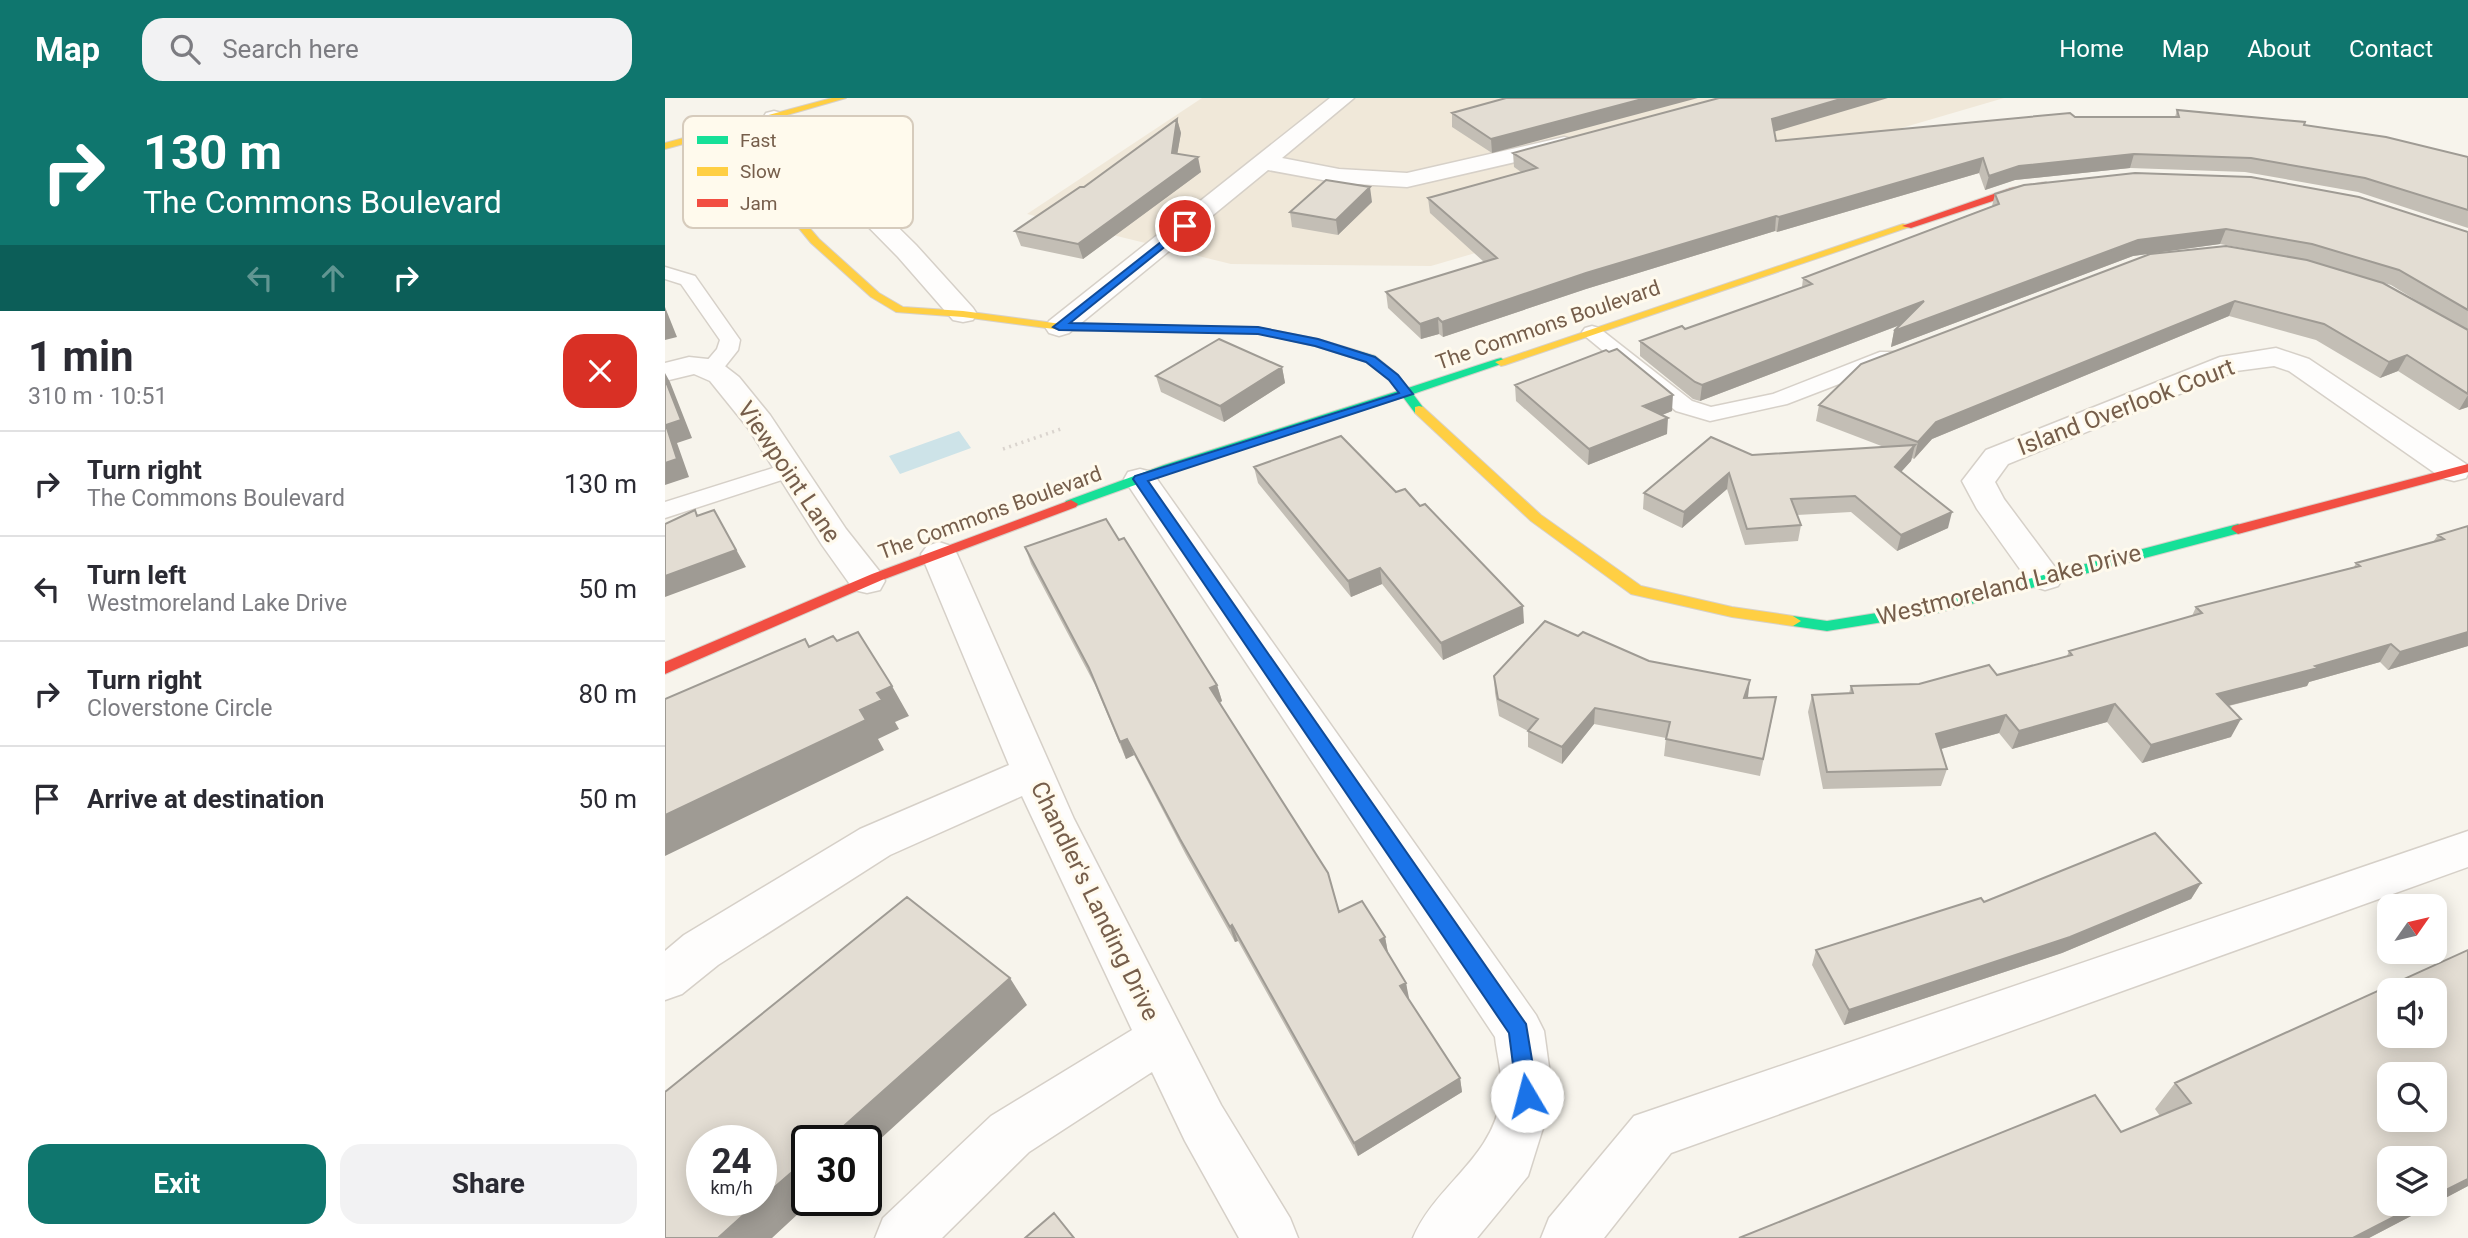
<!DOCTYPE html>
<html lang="en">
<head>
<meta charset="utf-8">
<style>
  :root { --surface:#fff; --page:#f2f2f3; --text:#2b2b33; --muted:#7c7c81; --line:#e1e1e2; --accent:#0f766e }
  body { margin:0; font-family:Roboto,sans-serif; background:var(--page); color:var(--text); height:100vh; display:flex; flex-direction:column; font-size:26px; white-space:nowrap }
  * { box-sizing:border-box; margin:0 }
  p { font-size:23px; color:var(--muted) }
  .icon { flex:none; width:38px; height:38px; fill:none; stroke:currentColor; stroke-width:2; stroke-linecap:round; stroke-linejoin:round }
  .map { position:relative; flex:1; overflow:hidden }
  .panel { display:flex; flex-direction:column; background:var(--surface); width:665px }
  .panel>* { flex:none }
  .top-card { background:#0f766e; color:#fff; overflow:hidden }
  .needle { width:46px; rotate:56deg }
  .buttons { position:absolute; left:1712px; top:796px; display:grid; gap:14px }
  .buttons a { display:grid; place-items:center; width:70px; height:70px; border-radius:14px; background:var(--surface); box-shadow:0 4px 18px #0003; font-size:35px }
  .speed { position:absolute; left:21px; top:1027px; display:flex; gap:14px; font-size:35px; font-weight:700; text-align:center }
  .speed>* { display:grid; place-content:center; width:91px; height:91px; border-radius:50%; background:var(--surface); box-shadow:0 4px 18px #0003; line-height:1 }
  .speed small { font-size:18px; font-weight:400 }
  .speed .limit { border:4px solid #111; border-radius:10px; background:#fff; color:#111 }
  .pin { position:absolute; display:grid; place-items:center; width:60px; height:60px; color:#fff; margin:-30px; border:4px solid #fff; border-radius:50%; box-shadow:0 2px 7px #0007 }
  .me { position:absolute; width:77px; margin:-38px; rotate:352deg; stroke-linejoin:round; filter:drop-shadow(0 0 5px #0008) }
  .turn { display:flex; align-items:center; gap:24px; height:147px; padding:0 28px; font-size:32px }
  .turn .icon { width:91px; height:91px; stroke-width:2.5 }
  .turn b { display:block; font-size:49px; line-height:60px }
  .lanes { display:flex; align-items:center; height:66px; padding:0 28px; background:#0003; justify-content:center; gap:35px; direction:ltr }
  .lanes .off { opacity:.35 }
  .round { display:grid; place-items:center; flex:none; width:74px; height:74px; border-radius:21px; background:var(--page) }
  .head { display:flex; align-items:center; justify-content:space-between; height:119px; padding:0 28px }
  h1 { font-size:42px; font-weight:700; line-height:52px }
  .action { display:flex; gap:14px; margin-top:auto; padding:14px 28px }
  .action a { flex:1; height:80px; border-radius:21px; background:var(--accent); color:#fff; font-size:28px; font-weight:700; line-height:80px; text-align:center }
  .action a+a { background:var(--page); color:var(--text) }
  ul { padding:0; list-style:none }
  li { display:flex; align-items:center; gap:21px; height:105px; padding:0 28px; border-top:2px solid var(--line) }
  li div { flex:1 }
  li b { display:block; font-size:26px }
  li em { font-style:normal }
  header { display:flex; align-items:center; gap:42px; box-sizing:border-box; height:98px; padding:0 35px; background:var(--accent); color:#fff }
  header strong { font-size:33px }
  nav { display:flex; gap:38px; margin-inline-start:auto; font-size:24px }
  .search { width:490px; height:63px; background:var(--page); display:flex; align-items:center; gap:18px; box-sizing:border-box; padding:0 24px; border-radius:21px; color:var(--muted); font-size:26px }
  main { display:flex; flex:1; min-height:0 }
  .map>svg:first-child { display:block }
  .residential { fill:#f0e8d9 }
  .water { fill:#cde3e8 }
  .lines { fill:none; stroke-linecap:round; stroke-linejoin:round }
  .lane-casing { stroke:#d6d0c8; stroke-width:3 }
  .street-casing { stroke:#d6d0c8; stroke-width:3 }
  .fast-casing { stroke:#d7d1ca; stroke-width:2 }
  .slow-casing { stroke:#d7d1ca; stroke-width:2 }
  .jam-casing { stroke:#d7d1ca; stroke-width:2 }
  .path { stroke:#dad4ce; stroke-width:3.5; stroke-dasharray:2 4.5; stroke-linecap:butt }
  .lane { fill:#fefdfc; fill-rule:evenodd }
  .street { fill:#fefdfc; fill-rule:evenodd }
  .fast { fill:#16e098; fill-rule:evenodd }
  .slow { fill:#ffcf43; fill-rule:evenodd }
  .jam { fill:#f24e42; fill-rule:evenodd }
  .wall { fill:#c3beb5; fill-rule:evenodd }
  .shaded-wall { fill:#9f9b94 }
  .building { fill:#e3ddd3; stroke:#9f9b94; stroke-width:2; fill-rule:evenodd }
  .route { fill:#1a73e8; stroke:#114b97; stroke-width:2 }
  .labels { text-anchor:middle; stroke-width:6; stroke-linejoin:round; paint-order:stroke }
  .far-street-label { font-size:21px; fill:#765e4b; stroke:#fffaed }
  .street-label { font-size:24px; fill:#765e4b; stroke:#fffaed }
  .key { fill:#fffaed; stroke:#d6cbbc; stroke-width:2 }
  .key-label { font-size:19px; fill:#765e4b }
</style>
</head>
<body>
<header>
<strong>Map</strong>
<div class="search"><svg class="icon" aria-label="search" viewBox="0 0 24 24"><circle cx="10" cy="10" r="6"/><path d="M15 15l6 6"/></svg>Search here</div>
<nav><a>Home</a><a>Map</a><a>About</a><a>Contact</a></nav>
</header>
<main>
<section class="panel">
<div class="top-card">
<div class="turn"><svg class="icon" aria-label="right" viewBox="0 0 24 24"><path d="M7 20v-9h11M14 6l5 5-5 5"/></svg><div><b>130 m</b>The Commons Boulevard</div></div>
<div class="lanes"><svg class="icon off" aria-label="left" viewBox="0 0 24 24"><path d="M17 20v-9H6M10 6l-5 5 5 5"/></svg><svg class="icon off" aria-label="ahead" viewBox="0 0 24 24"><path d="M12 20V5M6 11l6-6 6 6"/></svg><svg class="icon" aria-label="right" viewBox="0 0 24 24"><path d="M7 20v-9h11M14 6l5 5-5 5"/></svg></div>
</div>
<div class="head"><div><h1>1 min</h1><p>310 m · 10:51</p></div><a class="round" style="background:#d93025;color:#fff"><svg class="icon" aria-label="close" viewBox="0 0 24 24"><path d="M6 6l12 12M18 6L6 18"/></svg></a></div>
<ul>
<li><svg class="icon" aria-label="right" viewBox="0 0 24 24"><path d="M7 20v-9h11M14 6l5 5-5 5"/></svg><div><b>Turn right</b><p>The Commons Boulevard</p></div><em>130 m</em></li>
<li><svg class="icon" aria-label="left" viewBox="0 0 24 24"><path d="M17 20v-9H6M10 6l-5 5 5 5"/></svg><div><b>Turn left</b><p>Westmoreland Lake Drive</p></div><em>50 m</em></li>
<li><svg class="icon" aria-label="right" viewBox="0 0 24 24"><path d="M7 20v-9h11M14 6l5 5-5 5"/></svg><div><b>Turn right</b><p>Cloverstone Circle</p></div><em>80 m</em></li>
<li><svg class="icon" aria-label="arrive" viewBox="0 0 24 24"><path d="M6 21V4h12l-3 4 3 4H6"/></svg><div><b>Arrive at destination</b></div><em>50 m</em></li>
</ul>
<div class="action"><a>Exit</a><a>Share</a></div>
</section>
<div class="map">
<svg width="1803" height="1140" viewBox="0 0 1803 1140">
  <rect width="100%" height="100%" fill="#f7f4ec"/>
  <!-- residential -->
  <path class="residential" d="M537,0H1339L766,168L566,166L362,116Z"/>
  <!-- water -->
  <path class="water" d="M294,333L306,350L235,376L224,358Z"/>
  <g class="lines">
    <!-- lane casing -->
    <g class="lane-casing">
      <path id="lane" d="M0,169L30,178L75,242L73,252L54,276H38L35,271L52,251L55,242L16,186L0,181Z
        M927,228L934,230L1027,303L1046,309L1108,296L1215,254H1231L1234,259L1231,264L1122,306L1045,323L1011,313L920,238L917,234L920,230Z
        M127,364L135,366L139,371L135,376L0,420V404Z"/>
    </g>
    <!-- street casing -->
    <g class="street-casing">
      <path id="street" d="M665,0H689L617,60L674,71L742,75L899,39L907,41L910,46L907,51L742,89L674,85L603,72L404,235L394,238L384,235L380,229L384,223Z
        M109,13L117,15L251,147L308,210L312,216L308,222L298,224L288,222L233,159L101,25L98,20L101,15Z
        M1611,250L1644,261L1801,366L1803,376L1801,380L1789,383L1777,380L1624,273L1609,268L1571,273L1343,366L1330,384L1339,401L1398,480L1393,488L1380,492L1367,488L1312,411L1297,383L1321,352L1555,259Z
        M24,259L52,262L74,279L105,317L181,431L215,474L220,483L215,492L202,495L189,492L157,447L83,330L45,283L29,276L0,283V265Z
        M475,371L487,374L871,917L879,933L888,998L863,1078L812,1140H748C771,1086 828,1061 836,999C839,981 832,958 830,939L459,381L463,374Z
        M274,444L286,448L292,456L409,721L556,1007L625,1120L633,1140H574L520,1043L487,974L364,1054L277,1140H210L218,1120L326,1018L467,932L357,698L225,757L53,867L17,896L0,902V853L19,837L195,731L344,667L256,456L262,448Z
        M1803,733V769L1006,1055L939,1140H876L884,1120L969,1018Z"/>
    </g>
    <!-- fast casing -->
    <g class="fast-casing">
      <path id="fast" d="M446,227L592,229L653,241L710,258L732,276L743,290L832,261L836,260L842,264L748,296L760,312L758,315H750L738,299L509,373L406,410L399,406L401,403L499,367L733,293L724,282L702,264L650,248L592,235L442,232V228Z
        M1573,426L1580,431L1578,434L1268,516L1162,533L1128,528L1120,523L1128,518L1162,523L1268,506Z"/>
    </g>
    <!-- slow casing -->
    <g class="slow-casing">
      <path id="slow" d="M167,0H181L56,36L101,79L154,141L214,195L238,209L298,213L404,227H446L452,230L450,232L404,233L298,219L231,214L206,199L146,145L95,83L48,38L0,51V45Z
        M1238,126L1247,128L840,267L836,268L830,264Z
        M754,308L758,309L876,417L976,488L1067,509L1128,518L1136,523L1128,528L1067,519L966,496L866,423L750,315V309Z"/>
    </g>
    <!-- jam casing -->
    <g class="jam-casing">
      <path id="jam" d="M1381,84L1386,87L1384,89L1352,95L1246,130L1237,128L1346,90Z
        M1803,366V374L1573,436L1566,431L1568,428Z
        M406,402L413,406L411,409L217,482L0,576V564L207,476Z"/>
    </g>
    <!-- path -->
    <path class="path" d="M338,351L396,331"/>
    <!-- lane -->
    <use href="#lane" class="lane"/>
    <!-- street -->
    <use href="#street" class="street"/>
    <!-- fast -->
    <use href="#fast" class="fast"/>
    <!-- slow -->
    <use href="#slow" class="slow"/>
    <!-- jam -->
    <use href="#jam" class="jam"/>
  </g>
  <!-- wall -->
  <path class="wall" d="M841,0L827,55L787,29V15Z
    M1512,12L1639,27L1803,59V130L1693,94L1580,74L1465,70L1350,82L1320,92L1314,75L1112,134L1110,133L921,191L778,239L774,236L756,241L723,210L721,194L819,164L765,115L763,100L856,74L849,69L848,55L1109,34L1111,43L1410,19H1510Z
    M512,21L516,35L512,56L536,74L418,161L356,148L350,133L419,89Z
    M1330,96L1803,134V309L1794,312L1733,273L1715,280L1651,242L1564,218L1267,341L1249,361L1247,360L1246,363L1236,374L1283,430L1232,453L1186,414L1132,417L1136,427L1133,443L1080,447L1062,391L1017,430L978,411L979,395L1087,357L1219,349L1151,323L1154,307L1642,162L1555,146L1468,158L1226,249L1229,233L1235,227L1035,303L1028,301L975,258V243L1020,231L1137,189L1138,180L1327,108ZM1719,185L1726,187L1767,212Z
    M707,104L673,137L627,129L625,114Z
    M617,269L620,285L559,324L496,294L491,278Z
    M850,287L1007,313L997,317L1002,336L923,367L851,303Z
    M589,369L859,525L778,562L717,486L686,499L593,385Z
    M1803,428V548L1723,572L1715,564L1644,584L1642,588L1564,608L1566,639L1477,665L1442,624L1347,651L1334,635L1276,651L1282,671L1276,688L1158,691L1143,614L1147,597L1184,595L1186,588L1254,586L1332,577L1402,558L1404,553L1527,518L1531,509L1689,469L1691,465L1768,444L1773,437Z
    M360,449L552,587L557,603L555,605L674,814L720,839L723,855L741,885L743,901L795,980L797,994L693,1058L573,843L570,844L521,757L469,657L461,661L430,587L366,466Z
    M913,538L984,563L1082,600L1108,616L1095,678L999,658L1001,640L929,626L897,666L863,649V633L834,618L830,595L829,578Z
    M1536,785L1526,801L1397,855L1179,927L1147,867L1151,852L1319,804Z
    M1803,852V1088L1769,1106V1060L1724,1106H1769L1704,1140H1074L1456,1034L1495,1018L1490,1011L1510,985Z"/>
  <!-- shaded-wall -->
  <path class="shaded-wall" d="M981,0H1033L827,55L826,41Z
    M1179,0H1223L1105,35L1107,21Z
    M512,21L516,35L510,69L507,55Z
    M1469,56L1465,70L1350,82L1320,92L1324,78L1354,68Z
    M533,59L536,74L418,161L413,146Z
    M1318,60L1314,75L1112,134L1114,119Z
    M705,89L707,104L673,137L671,122Z
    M1111,118L1110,133L921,191L778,239L777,224L921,175Z
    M1561,131L1555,146L1468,158L1226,249L1229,233L1473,142Z
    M1259,203L1256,219L1035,303L1037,287Z
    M1570,203L1564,218L1267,341L1249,361L1253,344L1271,324Z
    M0,209L12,239L0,242Z
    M773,220L774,236L756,241L755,226Z
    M1742,257L1733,273L1715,280L1724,264Z
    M617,269L620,285L559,324L555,308Z
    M0,275L5,284L27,340L12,345L24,379L0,387Z
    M1008,297L1007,313L977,325L978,308Z
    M1803,297V309L1794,312Z
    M1003,320L1002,336L923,367L924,351Z
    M1250,347L1246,363L1226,385L1230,369Z
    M1064,375L1062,391L1017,430L1019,414Z
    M49,412L81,469L0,499V478Z
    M1287,414L1283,430L1232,453L1236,437Z
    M715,470L717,486L686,499L683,483Z
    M858,508L859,525L778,562L776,545Z
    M1803,534V548L1723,572L1735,554Z
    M1726,546L1715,564L1644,584L1642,588L1542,613L1552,596Z
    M1085,582L1083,599L1077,617L1079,600Z
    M552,587L557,603L550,607L545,590Z
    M227,588L244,618L230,624L234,631L213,641L219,652L0,758V717L195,612L212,595Z
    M1450,606L1442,624L1347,651L1354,633Z
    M930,610L929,626L897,666V649Z
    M1341,617L1334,635L1265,654L1271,636Z
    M1576,621L1566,639L1477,665L1486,647Z
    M462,641L469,657L461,661L455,644Z
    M1536,785L1526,801L1397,855L1179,927L1184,912Z
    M567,827L573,843L570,844L565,829Z
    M720,839L723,855L718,858L715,842Z
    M345,880L362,907L201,1054V1043H162Z
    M741,885L744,900L738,903L735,888Z
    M795,980L797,994L693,1058L689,1045Z
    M142,1061V1102H148L107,1140H53Z
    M1803,1081V1088L1769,1106V1098Z
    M1754,1106H1769L1704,1140H1688Z"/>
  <!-- building -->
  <path class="building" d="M841,0H981L826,41L787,15Z
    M1054,0H1179L1107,21L1111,43L1405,15L1410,19H1514L1512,12L1640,24L1639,27L1721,39L1803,59V112L1700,80L1586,60L1469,56L1354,68L1324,78L1318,60L1114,119L1111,118L921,175L777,224L773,220L755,226L721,194L832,160L763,100L872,70L848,55Z
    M512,21L507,55L533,59L413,146L350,133L415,89H419Z
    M1470,75L1586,79L1694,99L1803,134V212L1734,172L1647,146L1561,131L1473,142L1229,233L1259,203L1037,287L1030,284L975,243L1017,228L1020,231L1147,186L1138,180L1334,106L1330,96L1359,87Z
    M661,82L705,89L671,122L625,114Z
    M1561,148L1642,162L1718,185L1803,232V296L1742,257L1724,264L1659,226L1570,203L1271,324L1253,344L1154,307L1196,266L1485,156Z
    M554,241L617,269L555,308L491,278Z
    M952,251L1008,297L978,308L1003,320L924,351L850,287L941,252L944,254Z
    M0,281L16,322L1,327L12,361L0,365Z
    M676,338L731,394L740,391L755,408L760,406L858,508L776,545L715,470L683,483L589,369Z
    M1046,339L1087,357L1250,347L1230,369L1287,414L1236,437L1190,398L1126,401L1136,427L1082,431L1064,375L1019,414L979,395Z
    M30,412L32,418L49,412L71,452L0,478V426Z
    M441,421L454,442L459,440L552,587L545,590L663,775L674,814L697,803L720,839L715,842L741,885L735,888L795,980L689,1045L567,827L565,829L515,741L462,641L455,644L424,570L360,449Z
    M1803,428V534L1735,554L1726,546L1650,568L1653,570L1552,596L1576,621L1486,647L1450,606L1354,633L1341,617L1271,636L1282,671L1162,674L1147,597L1188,595L1186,588L1254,586L1324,567L1332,577L1407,557L1404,553L1537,515L1531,509L1695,468L1691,465L1779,441L1773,437Z
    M880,523L913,538L918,534L984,563L1085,582L1079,600L1111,599L1098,661L1001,641L1005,624L930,610L897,649L863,633L873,621L833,601L829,578Z
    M193,534L227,588L212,595L217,602L195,612L201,622L0,717V601L140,541L144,549L168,538L172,543Z
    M1490,735L1536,785L1405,839L1184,912L1151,852L1316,800L1319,804Z
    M242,799L345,880L162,1043H142V1061L96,1101V1043H37V1102H95L53,1140H0V994Z
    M1803,852V1081L1769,1098V1060H1724V1106H1754L1688,1140H1074L1430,997L1456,1034L1526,1005L1510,985ZM1724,892H1769V938H1724ZM1724,976H1769V1022H1724Z
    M389,1115L409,1140H360Z"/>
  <!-- route -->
  <path class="route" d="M520,125L525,128L523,130L405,225L593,229L653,241L710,259L733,277L748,296L483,383L861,926L873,998L870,1005L862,1008L855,1005L852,998L844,935L468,381L470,378L734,295L724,282L701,264L650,248L593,236L394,232L388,229Z"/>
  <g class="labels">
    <!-- far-street labels -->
    <g class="far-street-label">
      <text transform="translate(883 227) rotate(-19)" y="7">The Commons Boulevard</text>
      <text transform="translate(325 415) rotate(-20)" y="7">The Commons Boulevard</text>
    </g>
    <!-- street labels -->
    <g class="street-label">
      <text transform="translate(1461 309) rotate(-21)" y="8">Island Overlook Court</text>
      <text transform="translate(124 374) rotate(56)" y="8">Viewpoint Lane</text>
      <text transform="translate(1344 487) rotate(-14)" y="8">Westmoreland Lake Drive</text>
      <text transform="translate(430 803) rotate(64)" y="8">Chandler's Landing Drive</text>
    </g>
  </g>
  <!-- legend -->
  <rect x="18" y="18" width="230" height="112" rx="10" class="key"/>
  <rect x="32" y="38" width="31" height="8" fill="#16e098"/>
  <rect x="32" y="69" width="31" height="9" fill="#ffcf43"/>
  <rect x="32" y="101" width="31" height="8" fill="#f24e42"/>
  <g class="key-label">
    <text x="75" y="49">Fast</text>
    <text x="75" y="80">Slow</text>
    <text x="75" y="112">Jam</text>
  </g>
</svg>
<div class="buttons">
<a><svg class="needle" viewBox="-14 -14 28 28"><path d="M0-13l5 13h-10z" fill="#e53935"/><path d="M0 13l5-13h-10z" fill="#7c7c81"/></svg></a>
<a><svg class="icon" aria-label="sound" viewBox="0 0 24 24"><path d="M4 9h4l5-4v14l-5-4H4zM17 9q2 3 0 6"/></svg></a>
<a><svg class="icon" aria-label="search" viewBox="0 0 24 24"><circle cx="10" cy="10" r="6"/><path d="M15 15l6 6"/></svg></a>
<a><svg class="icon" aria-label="layers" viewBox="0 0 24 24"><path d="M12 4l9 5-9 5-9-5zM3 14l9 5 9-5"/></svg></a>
</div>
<div class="speed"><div>24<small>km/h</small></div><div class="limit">30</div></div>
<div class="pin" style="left:520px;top:128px;background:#d93025"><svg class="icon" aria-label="arrive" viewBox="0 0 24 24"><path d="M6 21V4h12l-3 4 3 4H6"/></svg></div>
<svg class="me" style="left:862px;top:998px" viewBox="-20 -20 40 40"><circle r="19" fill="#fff"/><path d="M0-13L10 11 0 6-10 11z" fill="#1a73e8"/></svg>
</div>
</main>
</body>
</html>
